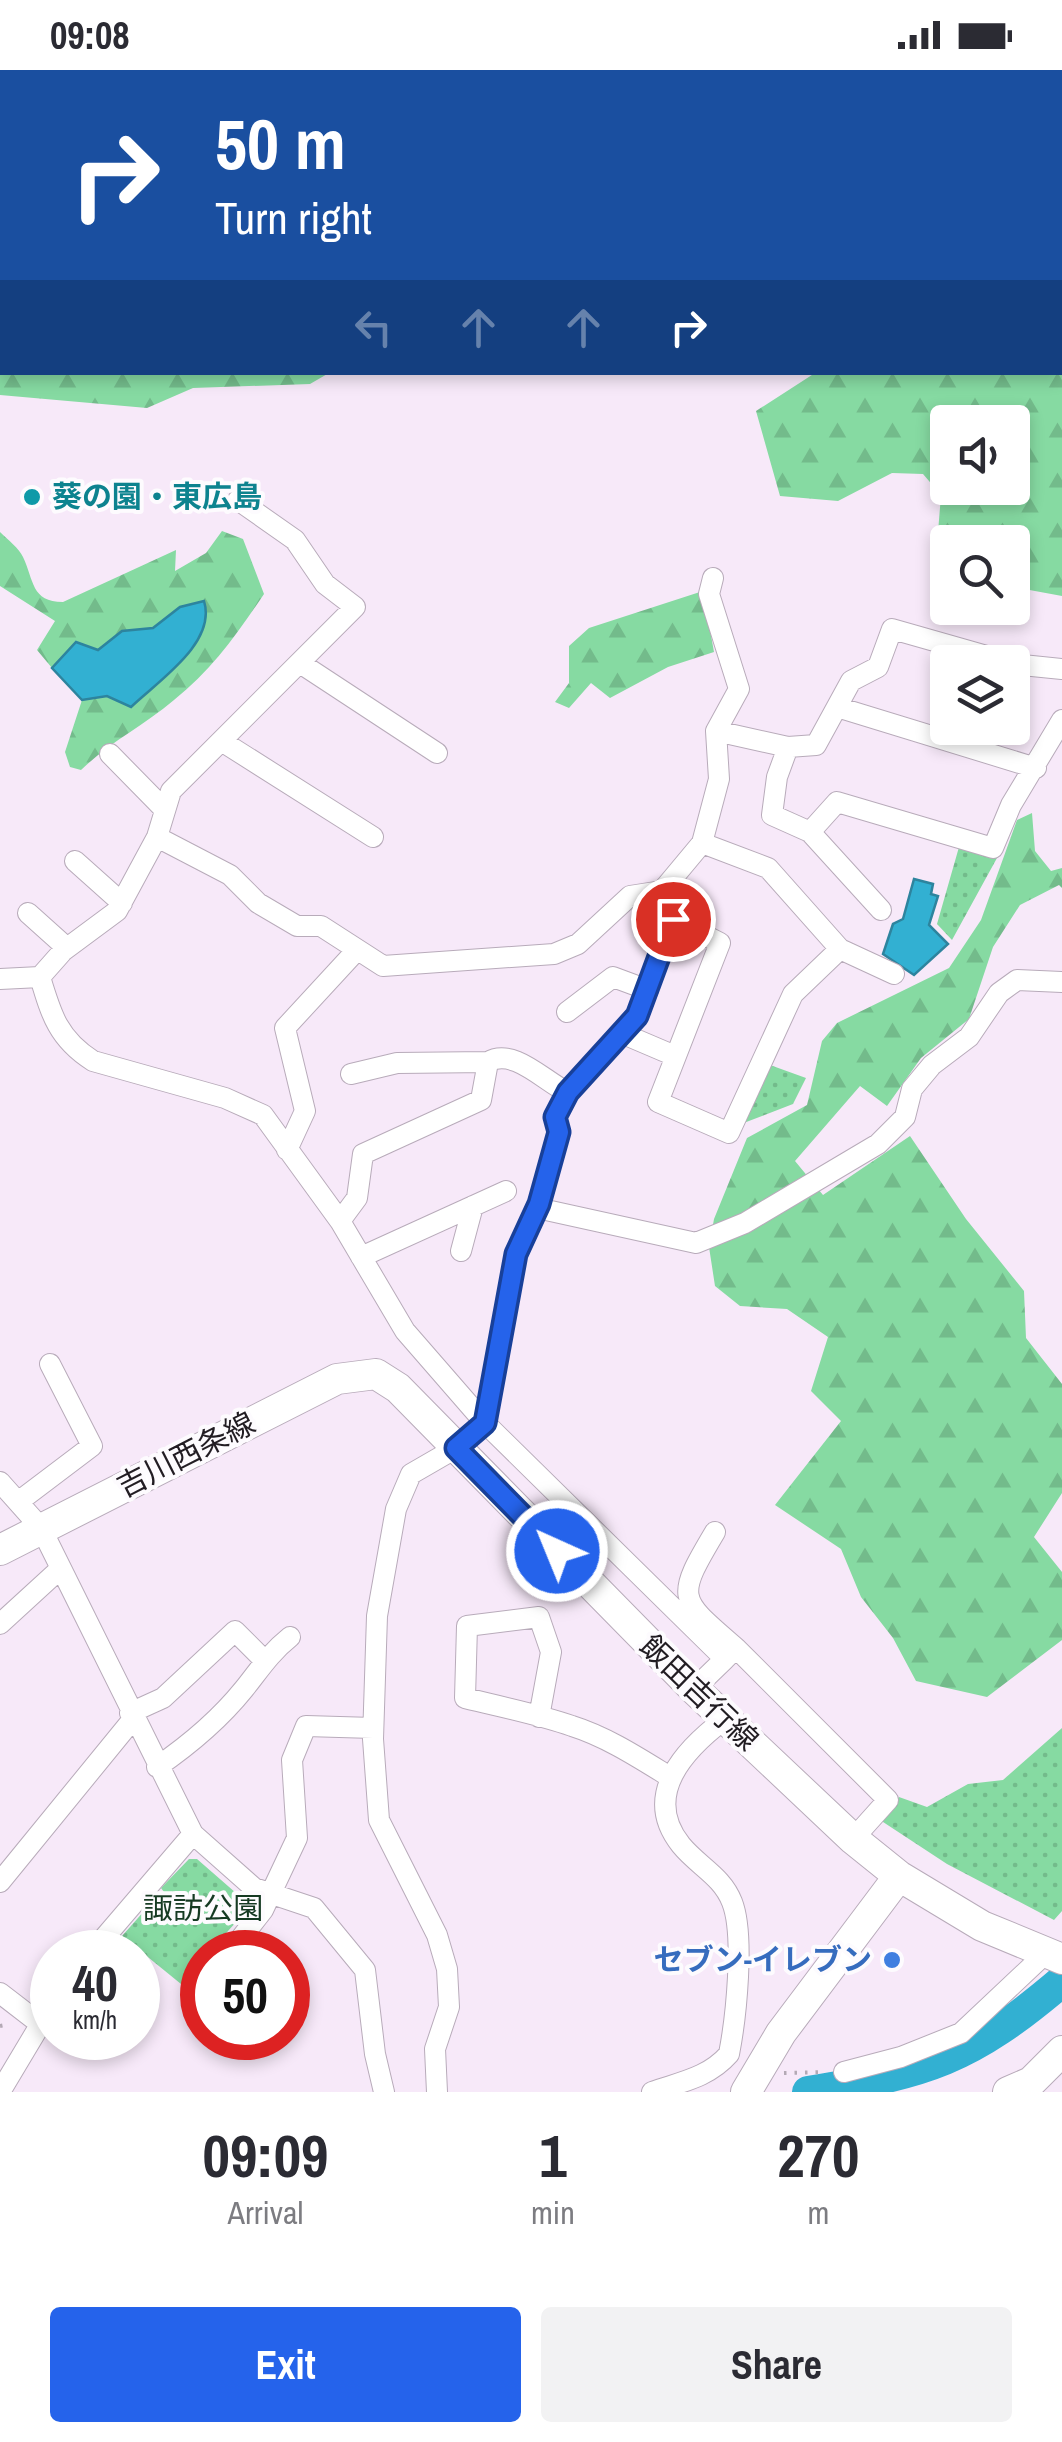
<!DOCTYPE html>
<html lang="en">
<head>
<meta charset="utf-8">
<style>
  :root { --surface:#fff; --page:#f2f2f3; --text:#2b2b33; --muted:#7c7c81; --accent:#2563eb }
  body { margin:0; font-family:"Archivo Narrow","Noto Sans JP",sans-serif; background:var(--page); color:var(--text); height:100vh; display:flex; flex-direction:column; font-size:38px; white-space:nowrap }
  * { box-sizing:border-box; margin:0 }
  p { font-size:32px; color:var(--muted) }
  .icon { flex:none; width:55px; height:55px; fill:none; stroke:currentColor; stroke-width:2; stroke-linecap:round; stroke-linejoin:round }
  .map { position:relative; height:2022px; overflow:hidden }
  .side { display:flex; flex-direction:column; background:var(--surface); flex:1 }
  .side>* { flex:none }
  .hud { position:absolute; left:0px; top:0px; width:1062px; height:305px; box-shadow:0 5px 15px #0003; background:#1a4fa0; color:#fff; overflow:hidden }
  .controls { position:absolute; left:930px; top:335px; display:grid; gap:20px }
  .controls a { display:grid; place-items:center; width:100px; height:100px; border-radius:10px; background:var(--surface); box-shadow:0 5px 15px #0003; font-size:50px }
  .speed { position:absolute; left:30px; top:1860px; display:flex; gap:20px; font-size:50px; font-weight:700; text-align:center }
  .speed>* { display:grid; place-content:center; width:130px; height:130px; border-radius:50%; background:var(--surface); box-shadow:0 5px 15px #0003; line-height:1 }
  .speed small { font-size:25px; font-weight:400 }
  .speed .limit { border:15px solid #d22; background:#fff; color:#111 }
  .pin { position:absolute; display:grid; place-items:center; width:85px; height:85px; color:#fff; margin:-42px; border:5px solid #fff; border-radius:50%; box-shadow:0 2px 10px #0007 }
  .me { position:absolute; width:110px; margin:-55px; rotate:316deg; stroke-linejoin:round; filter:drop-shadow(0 0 8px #0008) }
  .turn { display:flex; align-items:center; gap:35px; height:210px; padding:0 50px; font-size:45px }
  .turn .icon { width:130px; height:130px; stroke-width:2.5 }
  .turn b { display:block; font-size:70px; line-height:85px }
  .lanes { display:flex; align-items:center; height:95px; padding:0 50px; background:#0003; justify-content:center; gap:50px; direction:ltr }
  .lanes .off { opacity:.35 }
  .eta { display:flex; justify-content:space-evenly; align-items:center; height:170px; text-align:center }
  .eta b { font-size:60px; font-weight:700; line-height:70px }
  .action { display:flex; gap:20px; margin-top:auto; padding:20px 50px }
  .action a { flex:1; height:115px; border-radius:10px; background:var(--accent); color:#fff; font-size:40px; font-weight:700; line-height:115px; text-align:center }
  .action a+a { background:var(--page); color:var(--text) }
  .status { display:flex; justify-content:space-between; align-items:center; height:70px; padding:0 50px; background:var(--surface); direction:ltr }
  .status svg { height:28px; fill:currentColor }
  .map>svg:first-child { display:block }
  .grass { fill:url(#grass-dots) }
  .forest { fill:url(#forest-firs); fill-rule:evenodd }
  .water { fill:#32b0d2; stroke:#2d849e; stroke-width:2.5 }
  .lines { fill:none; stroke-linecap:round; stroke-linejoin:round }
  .river { stroke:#32b0d2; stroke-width:32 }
  .street-casing { stroke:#b8abba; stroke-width:22 }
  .secondary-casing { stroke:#b8abba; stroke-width:32 }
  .path { stroke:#b4a9b5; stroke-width:4; stroke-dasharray:2.5 8; stroke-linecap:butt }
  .street { stroke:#fff; stroke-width:20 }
  .secondary { stroke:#fff; stroke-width:30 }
  .route-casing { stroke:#184099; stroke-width:25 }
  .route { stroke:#2563eb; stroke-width:18 }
  .culture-dot { fill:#0f9aa8; stroke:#fdfbfe; stroke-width:4 }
  .shop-dot { fill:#3f7fe0; stroke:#fdfbfe; stroke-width:4 }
  .labels { text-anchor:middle; stroke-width:8; stroke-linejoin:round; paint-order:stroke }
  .culture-label { font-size:30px; font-weight:bold; fill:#0d838f; stroke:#fdfbfe; text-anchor:start }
  .street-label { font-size:30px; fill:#221d23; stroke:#fdfbfe }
  .park-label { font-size:30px; fill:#163a23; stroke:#fdfbfe }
  .shop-label { font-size:30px; font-weight:bold; fill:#366cbe; stroke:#fdfbfe; text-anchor:end }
</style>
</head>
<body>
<div class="status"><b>09:08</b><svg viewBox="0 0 49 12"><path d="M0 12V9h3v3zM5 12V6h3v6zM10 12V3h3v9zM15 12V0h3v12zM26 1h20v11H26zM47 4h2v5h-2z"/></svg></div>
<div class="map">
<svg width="1062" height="2022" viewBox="0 0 1062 2022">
  <defs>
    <pattern id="grass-dots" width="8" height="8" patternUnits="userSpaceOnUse" patternTransform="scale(2.5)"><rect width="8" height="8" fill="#86daa2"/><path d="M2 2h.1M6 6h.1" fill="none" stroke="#73bb8b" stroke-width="1.8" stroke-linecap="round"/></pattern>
    <pattern id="forest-firs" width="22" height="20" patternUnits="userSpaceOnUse" patternTransform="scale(2.5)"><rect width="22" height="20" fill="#86daa2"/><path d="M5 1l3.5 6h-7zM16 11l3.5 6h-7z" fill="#73bb8b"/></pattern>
  </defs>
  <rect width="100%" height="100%" fill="#f7e9f9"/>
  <!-- grass -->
  <path class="grass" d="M959,777L997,788L952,870L937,854Z
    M770,995L806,1008L793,1034L741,1054Z
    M1062,1658V1841L1054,1850L947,1794L880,1750L899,1727L927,1737L968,1714L1003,1710Z
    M189,1789H197L244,1830L247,1840L209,1882H202V1890L181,1914L122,1866L153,1831L165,1837L170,1830L161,1818Z"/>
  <!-- forest -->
  <path class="forest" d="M100,0H874L100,2Z
    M967,0H1062V526L1013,517L1012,472H948L947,487L937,475L941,425L923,404L892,403L838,431L780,426L756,341L815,303L1060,302V2ZM1012,352V418H948V352Z
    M0,51L2,302L329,303L310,314L193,318L147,338L0,325Z
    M222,461L243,469L264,524C237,564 212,600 174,630C143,656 110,672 81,700L70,697L65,682L82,630L107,626L180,537L153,558L122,561L98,580L76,572L52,598L37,580L55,551L0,516V462C8,470 19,478 23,487C34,510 31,532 63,532L176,480L175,501L206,483Z
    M703,521L714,582L668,597L610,628L591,613L569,638L555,632L569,613V576L589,558Z
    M1032,743L1035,781L1051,801L1062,798V818L1059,815L1020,835L993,877L969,949L921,988L887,1036L860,1016L795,1091L823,1125L910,1066L966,1149L1024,1221L1026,1268L1062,1314V1423L1034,1467L1062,1502V1570L987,1627L916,1611L893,1568L861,1527L841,1479L775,1435L841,1351L811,1321L828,1267L787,1239L740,1236L715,1216L709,1177L714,1149L747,1068L807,1035L822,971L837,953L949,898L981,850L1017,750Z"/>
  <!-- water -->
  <path class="water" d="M204,531C217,573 158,611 131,637L107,626L82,630L52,598L76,572L98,580L122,561L153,558L180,537Z
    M914,809L933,814L931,824L938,826L929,855L948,874L914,905L883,884L893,854L903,849Z"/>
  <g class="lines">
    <!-- river -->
    <path class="river" d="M808,2022C928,2002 968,1991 1062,1911"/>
    <!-- street casing -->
    <g class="street-casing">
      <path id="street" d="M0,273L2,274
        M300,593L437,683
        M1012,594L1062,599
        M837,637L1036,698
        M716,661L788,677L816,675L851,611L878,597L892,559L1008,592
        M223,672L373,767
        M788,677L777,707L772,745L810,762L881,840
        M110,684L165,740
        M810,762L837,732L993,778L1011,735L1062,650
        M157,767L230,805L258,833L297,856H321L383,896L554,884L578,874L630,826L662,821L702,773L719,709L716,661L739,619L709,524L713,508
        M75,791L122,833
        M28,843L67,878
        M673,849L720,873L658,1032L729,1063L793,924L840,879L768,798L702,773
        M840,879L894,904
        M40,907C51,944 58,969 93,991L225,1028L263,1045L340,1151L405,1261L485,1353L725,1589L736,1578L888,1730L853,1769
        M0,909L40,907L63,881L117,841L157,767L171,721L355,537L325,514L295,470L238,430
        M567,942L613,907L648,920
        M621,963L675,986
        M351,1004L397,993L488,992
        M287,1080L305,1041L285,958L356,881
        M537,1138L696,1173L745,1153L878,1074L905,1047L912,1019L932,995L969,967L999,923L1017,910L1062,912
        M340,1151L357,1128L363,1084L481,1030L488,992C513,977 544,1011 567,1022
        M461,1181L473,1136
        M361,1187L506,1121
        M0,1412L41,1458L193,1764L254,1818L314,1838L365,1900L375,1984L384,2022
        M18,1432L92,1376L50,1294
        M715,1462C675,1529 678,1528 736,1578
        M0,1554L60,1499
        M694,1619L725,1589
        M130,1643L163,1628L235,1561L263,1589
        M539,1647L551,1582L539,1547L467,1556L465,1628C501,1637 538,1644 572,1656C607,1667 639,1688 670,1707
        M157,1697C189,1675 219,1650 244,1619C260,1599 270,1583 290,1567
        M0,1812L133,1649
        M92,1882L193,1764
        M230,1882L263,1840L297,1768L292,1690L306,1656L373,1658
        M0,1923L39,1953
        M844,2002L901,1987L961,1963L1046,1883
        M0,2022L52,1935
        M437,2022L435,1979L449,1937L447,1899L437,1865L379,1750L373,1669L377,1546L396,1439L411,1404L456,1378L485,1353L516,1184L539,1134L559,1063L555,1047L567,1022L637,946L673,849L662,821
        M652,2022C680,2012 708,2008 729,1984C736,1948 745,1865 732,1832C722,1806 698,1796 681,1775C641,1725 685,1679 725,1649"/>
    </g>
    <!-- secondary casing -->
    <g class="secondary-casing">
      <path id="secondary" d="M0,1480L337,1309L376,1304L398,1318L694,1619L853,1769L899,1806L982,1856L1062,1889
        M746,2022L781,1963L899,1806
        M1008,2022L1031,2012L1062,1981"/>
    </g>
    <!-- path -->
    <path class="path" d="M235,2L237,0
      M834,2L837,0
      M0,54L2,53
      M0,1956L10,1954
      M784,2003L824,2002"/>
    <!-- street -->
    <use href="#street" class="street"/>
    <!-- secondary -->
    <use href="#secondary" class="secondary"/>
  </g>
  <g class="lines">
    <!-- route casing -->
    <g class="route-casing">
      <path id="route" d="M557,1481L456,1378L485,1353L516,1184L539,1134L559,1062L555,1047L568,1022L637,946L673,849"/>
    </g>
    <!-- route -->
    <use href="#route" class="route"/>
  </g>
  <!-- markers -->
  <circle class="culture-dot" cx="32" cy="427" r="10"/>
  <circle class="shop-dot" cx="892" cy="1890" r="10"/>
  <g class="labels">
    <!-- culture labels -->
    <g class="culture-label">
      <text x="52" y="437">葵の園・東広島</text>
    </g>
    <!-- street labels -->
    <g class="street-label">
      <text transform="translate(186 1385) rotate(-27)" y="10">吉川西条線</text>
      <text transform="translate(699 1623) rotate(44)" y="10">飯田吉行線</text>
    </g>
    <!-- park labels -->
    <g class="park-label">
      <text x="203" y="1849">諏訪公園</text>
    </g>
    <!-- shop labels -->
    <g class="shop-label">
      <text x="872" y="1900">セブン-イレブン</text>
    </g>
  </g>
</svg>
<div class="controls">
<a><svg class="icon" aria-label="sound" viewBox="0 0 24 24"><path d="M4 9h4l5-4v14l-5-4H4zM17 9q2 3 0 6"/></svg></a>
<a><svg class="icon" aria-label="search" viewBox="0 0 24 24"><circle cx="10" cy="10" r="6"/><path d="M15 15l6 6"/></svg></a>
<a><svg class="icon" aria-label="layers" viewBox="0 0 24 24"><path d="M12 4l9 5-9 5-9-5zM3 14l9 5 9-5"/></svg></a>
</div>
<div class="speed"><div>40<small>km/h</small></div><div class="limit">50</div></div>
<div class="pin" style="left:673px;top:849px;background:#d93025"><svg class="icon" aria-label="arrive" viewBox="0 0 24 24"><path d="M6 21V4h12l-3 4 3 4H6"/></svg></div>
<svg class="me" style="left:557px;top:1481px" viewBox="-20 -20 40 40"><circle r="17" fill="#2563eb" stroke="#fff" stroke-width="3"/><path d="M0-11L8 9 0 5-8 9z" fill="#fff"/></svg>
<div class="hud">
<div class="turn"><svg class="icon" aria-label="right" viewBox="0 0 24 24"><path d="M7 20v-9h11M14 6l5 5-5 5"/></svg><div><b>50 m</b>Turn right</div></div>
<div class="lanes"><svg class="icon off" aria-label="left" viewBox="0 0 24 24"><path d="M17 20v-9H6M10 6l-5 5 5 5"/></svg><svg class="icon off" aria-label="ahead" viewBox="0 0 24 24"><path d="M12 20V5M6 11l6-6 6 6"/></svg><svg class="icon off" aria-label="ahead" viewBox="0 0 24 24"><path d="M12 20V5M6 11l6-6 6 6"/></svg><svg class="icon" aria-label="right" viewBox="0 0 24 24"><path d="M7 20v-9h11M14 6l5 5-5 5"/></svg></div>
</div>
</div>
<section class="side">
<div class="eta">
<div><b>09:09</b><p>Arrival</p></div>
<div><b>1</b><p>min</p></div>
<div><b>270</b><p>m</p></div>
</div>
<div class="action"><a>Exit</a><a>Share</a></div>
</section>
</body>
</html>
